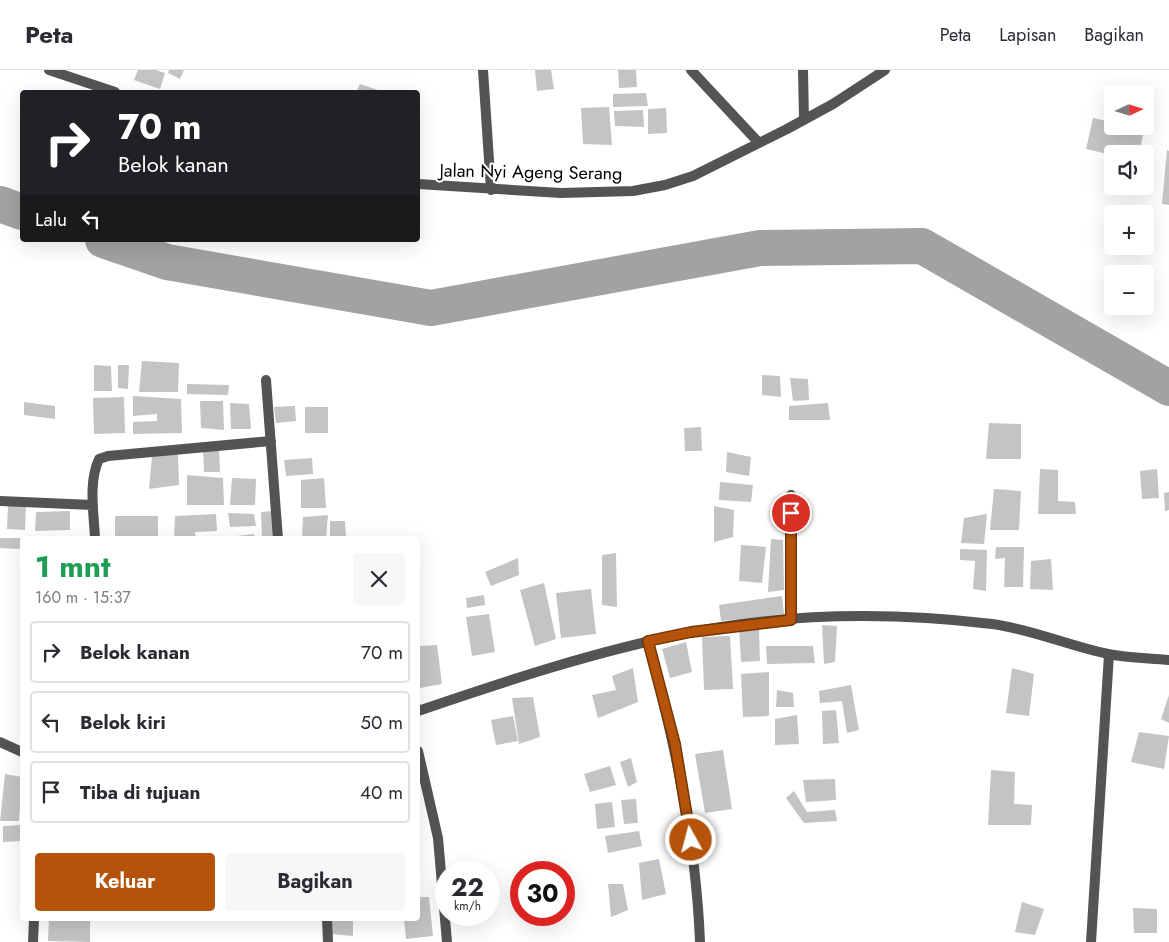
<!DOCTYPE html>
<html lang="id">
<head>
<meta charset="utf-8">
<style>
  :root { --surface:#fff; --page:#f7f7f7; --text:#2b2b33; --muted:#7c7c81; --line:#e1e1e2; --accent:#b45309 }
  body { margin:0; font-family:Jost,sans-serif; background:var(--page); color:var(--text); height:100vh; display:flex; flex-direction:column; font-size:19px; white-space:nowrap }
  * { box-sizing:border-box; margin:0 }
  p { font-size:16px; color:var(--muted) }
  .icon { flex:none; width:28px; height:28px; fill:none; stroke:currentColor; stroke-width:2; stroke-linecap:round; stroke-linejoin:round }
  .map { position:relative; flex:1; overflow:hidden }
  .drawer { position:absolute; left:20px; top:466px; width:400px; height:385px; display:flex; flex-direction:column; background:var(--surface); border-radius:5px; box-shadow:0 5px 20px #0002 }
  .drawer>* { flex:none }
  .guide { position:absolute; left:20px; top:20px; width:400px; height:152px; border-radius:5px; box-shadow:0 5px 20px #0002; background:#202124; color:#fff; overflow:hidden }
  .needle { width:32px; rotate:86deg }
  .buttons { position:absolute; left:1104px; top:15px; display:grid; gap:10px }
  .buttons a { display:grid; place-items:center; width:50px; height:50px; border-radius:5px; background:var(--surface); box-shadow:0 5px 20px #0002; font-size:25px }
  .speed { position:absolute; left:435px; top:791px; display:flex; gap:10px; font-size:25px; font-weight:700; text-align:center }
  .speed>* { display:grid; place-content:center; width:65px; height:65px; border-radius:50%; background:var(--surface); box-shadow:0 5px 20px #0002; line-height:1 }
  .speed small { font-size:12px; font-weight:400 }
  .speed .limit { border:8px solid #d22; background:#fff; color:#111 }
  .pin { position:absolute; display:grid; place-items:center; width:42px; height:42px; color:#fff; margin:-21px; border:2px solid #fff; border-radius:50%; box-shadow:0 1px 5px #0007 }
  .me { position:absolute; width:55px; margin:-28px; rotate:353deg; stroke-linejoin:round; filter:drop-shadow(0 0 4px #0008) }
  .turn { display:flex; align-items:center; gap:18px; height:105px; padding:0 15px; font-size:22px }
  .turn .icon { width:65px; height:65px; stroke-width:2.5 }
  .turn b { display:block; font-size:35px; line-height:42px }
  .then { display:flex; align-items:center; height:48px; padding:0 15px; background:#0003; gap:10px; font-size:19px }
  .round { display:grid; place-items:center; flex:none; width:52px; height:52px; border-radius:5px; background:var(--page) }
  .summary { display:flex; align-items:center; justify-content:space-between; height:85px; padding:0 15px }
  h1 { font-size:30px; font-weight:700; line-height:38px; color:#1e9e55 }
  .cta { display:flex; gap:10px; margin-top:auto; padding:10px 15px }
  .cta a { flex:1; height:58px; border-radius:5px; background:var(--accent); color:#fff; font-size:20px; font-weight:700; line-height:58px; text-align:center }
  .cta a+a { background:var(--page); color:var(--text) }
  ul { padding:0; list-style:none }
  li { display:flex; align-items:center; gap:15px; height:62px; margin:0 10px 8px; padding:0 5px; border:2px solid var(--line); border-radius:5px }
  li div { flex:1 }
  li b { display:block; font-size:19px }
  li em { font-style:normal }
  header { display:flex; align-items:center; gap:30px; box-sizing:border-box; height:70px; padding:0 25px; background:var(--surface); border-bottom:1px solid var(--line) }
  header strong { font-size:24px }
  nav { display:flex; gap:28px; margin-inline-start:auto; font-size:18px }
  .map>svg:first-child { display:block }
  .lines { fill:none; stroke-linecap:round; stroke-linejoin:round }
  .river { stroke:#a2a2a2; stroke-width:36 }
  .building { fill:#c4c4c4 }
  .street { stroke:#545454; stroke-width:10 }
  .route-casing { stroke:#753606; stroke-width:12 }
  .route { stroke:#b45309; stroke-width:9 }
  .labels { text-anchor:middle; stroke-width:4; stroke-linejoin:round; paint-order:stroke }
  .street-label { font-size:18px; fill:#000; stroke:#fff }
</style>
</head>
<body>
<header>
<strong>Peta</strong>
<nav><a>Peta</a><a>Lapisan</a><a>Bagikan</a></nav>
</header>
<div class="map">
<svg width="1169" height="872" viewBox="0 0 1169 872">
  <rect width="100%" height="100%" fill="#fff"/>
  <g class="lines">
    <!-- river -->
    <path class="river" d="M0,134L22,142
      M103,170L167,192L431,238L760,178L922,176L1169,318"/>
  </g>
  <!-- building -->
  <path class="building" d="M138,0H156L165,3L160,19L134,10Z
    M169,0H184L180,9L168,3Z
    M535,0H551L554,19L537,21Z
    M618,0H636L637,17L619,18Z
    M360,14L384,22H356Z
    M646,23L648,36L613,37V24Z
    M609,37L612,75L583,74L581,38Z
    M666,38L667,63L648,64V39Z
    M643,40L644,57L615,56L614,41Z
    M1093,48L1112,52V56L1144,59L1139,84L1112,85L1086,79Z
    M1167,80L1169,81V135L1162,134Z
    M142,291L179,293L178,322H139Z
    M94,295L111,296L112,321H94Z
    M118,295H129L128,319L118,318Z
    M762,305L780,306L781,327L762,325Z
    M790,308L808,309L809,330L793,331Z
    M187,314L229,315L228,325L187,324Z
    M133,326L181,329L182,363L133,364V352L157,351V344L133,346Z
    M124,327L125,363L94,364L93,328Z
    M200,331H223L224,360L201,358Z
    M24,332L55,336V349L24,345Z
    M230,333L249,334L251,359H231Z
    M828,333L830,350H789V336Z
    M295,336L296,351L276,353L274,337Z
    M305,337H328V363H305Z
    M989,353L1021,354V389H986Z
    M701,357L702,381H685L684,358Z
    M219,378L220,402H204L203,379Z
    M727,382L751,387L749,406L726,402Z
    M178,384L179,415L149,419L152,386Z
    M312,388L313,404L286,406L284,390Z
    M1040,399L1058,400V431L1075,432L1076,444H1038Z
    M1157,399L1159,428L1142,429L1140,401Z
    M187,405L223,408L224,435H187Z
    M232,408L256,409L255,435H230Z
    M324,408L326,438H301V410Z
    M720,412L753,415L751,432L719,430Z
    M994,419L1021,421L1019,460H990Z
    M1169,422V440L1165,441L1164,423Z
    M8,436H26L25,460L7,459Z
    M714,436L734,440L733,467L714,472Z
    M70,441V460L35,461L36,442Z
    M273,441L274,469H262L261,442Z
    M228,443L254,444L256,456L230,457Z
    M216,444L217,461L195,462L196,469H174L175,446Z
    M987,444L984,474L961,473L964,448Z
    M328,445L326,469H302L303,447Z
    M115,446H158V469H115Z
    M330,451H345L346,468H330Z
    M254,464L255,469H228V467Z
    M0,468H22V479L0,478Z
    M771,469L783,470L784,520L768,522Z
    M741,475L766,477L762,513L739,511Z
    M996,477H1024L1023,517H1004L1005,488L995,489Z
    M960,479L987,480L986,521L973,519L975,491L960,490Z
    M616,483L617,537L602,535V485Z
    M518,488L519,505L491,516L485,502Z
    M1051,489L1053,520L1030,519L1031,491Z
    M544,513L556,569L535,576L520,520Z
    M591,519L596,564L561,568L556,523Z
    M484,525L485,535L467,538L466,528Z
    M782,526L784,544L721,551L719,535Z
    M489,544L495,582L472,586L466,547Z
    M822,555L837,556L835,592L824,594Z
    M739,556L759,557L760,591L741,592Z
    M730,566L733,619L704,620L702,567Z
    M686,572L692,602L670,608L662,579Z
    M437,575L442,614L420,618L418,576Z
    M766,576H813L815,593L767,594Z
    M633,598L638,632L598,648L592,625L616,620L612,606Z
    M1012,598L1034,604L1029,646L1006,643Z
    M769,602V646L743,647L741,604Z
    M851,615L859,660L847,663L842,631L820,633L819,621Z
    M777,620L793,623L794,637H776Z
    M1169,625V653L1161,649Z
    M533,627L540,667L519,674L512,628Z
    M836,640L839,673L823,674L822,641Z
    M797,645L799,674L775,675V649Z
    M513,646L518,671L496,675L491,650Z
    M1139,662L1169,666L1164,699L1131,692Z
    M723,680L732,739L705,743L695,684Z
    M631,688L637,712L628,717L620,692Z
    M610,696L616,715L590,722L584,704Z
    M991,700L1015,702L1014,734L1032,735L1031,755H988Z
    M5,704L22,707L19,751H0Z
    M835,709L836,730L806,732L803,710Z
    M794,721L807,742L835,740L837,751L804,753L786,728Z
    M636,729L638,753L624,754L621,730Z
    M612,732L615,757L597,759L595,734Z
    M21,755V771L3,772V756Z
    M639,761L642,776L608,783L605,766Z
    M659,789L666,824L642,830L639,793Z
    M608,814H623L628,840L611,847Z
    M418,827H429L433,866L406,869L404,849H418Z
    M1022,832L1044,839L1035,865L1015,862Z
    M1133,838L1157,839V863H1134Z
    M49,849H90V872L48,871Z
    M332,849H353V866L332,864Z"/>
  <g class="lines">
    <!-- street -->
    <path class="street" d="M49,0L115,22
      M483,0L491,120
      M691,0L759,73
      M803,0L804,50
      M418,114L561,123L633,121L665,115L693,106L787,59L833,34L885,0
      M266,310L278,469
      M791,425V550
      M0,431L93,435
      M95,469C94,443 88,413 99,389L108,386L271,371
      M648,571C674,671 696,769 700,872
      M418,641C506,611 596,581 688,563C787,543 892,542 992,554C1031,559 1069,576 1108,584C1128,588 1149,588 1169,590
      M0,672L22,682
      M418,681L438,768L447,872
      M327,849L328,872
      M33,872L34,849
      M1091,872L1109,584"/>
  </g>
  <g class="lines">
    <!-- route casing -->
    <g class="route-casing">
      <path id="route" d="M691,770L675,674L648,571L691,562L791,550V443"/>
    </g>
    <!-- route -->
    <use href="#route" class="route"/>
  </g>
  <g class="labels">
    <!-- street labels -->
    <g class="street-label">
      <text transform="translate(531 102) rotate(1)" y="6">Jalan Nyi Ageng Serang</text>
    </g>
  </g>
</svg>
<div class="buttons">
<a><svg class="needle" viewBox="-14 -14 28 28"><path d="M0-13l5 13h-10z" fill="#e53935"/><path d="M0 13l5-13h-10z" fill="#7c7c81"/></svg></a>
<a><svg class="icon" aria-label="sound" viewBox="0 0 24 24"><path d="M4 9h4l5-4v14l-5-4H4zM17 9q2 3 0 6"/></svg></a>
<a>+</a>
<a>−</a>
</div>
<div class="speed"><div>22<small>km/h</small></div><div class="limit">30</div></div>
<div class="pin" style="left:791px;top:443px;background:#d93025"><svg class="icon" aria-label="arrive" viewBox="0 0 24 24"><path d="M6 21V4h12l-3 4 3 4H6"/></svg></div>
<svg class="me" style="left:691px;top:770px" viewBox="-20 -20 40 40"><circle r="17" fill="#b45309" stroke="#fff" stroke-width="3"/><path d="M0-11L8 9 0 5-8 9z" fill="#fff"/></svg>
<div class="guide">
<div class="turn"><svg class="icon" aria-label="right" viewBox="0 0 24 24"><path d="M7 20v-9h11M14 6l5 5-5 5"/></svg><div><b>70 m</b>Belok kanan</div></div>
<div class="then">Lalu<svg class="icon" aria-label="left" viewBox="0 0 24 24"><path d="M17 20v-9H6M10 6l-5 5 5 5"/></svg></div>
</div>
<section class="drawer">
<div class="summary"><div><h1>1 mnt</h1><p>160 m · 15:37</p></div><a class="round"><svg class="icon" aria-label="close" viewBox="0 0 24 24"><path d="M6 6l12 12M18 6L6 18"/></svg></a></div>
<ul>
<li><svg class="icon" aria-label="right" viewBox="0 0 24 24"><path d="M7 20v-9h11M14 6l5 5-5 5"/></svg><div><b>Belok kanan</b></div><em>70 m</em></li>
<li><svg class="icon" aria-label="left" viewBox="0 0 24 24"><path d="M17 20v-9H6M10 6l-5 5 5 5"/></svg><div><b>Belok kiri</b></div><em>50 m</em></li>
<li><svg class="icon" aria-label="arrive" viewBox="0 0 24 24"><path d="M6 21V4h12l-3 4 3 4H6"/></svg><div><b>Tiba di tujuan</b></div><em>40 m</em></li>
</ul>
<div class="cta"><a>Keluar</a><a>Bagikan</a></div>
</section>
</div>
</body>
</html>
